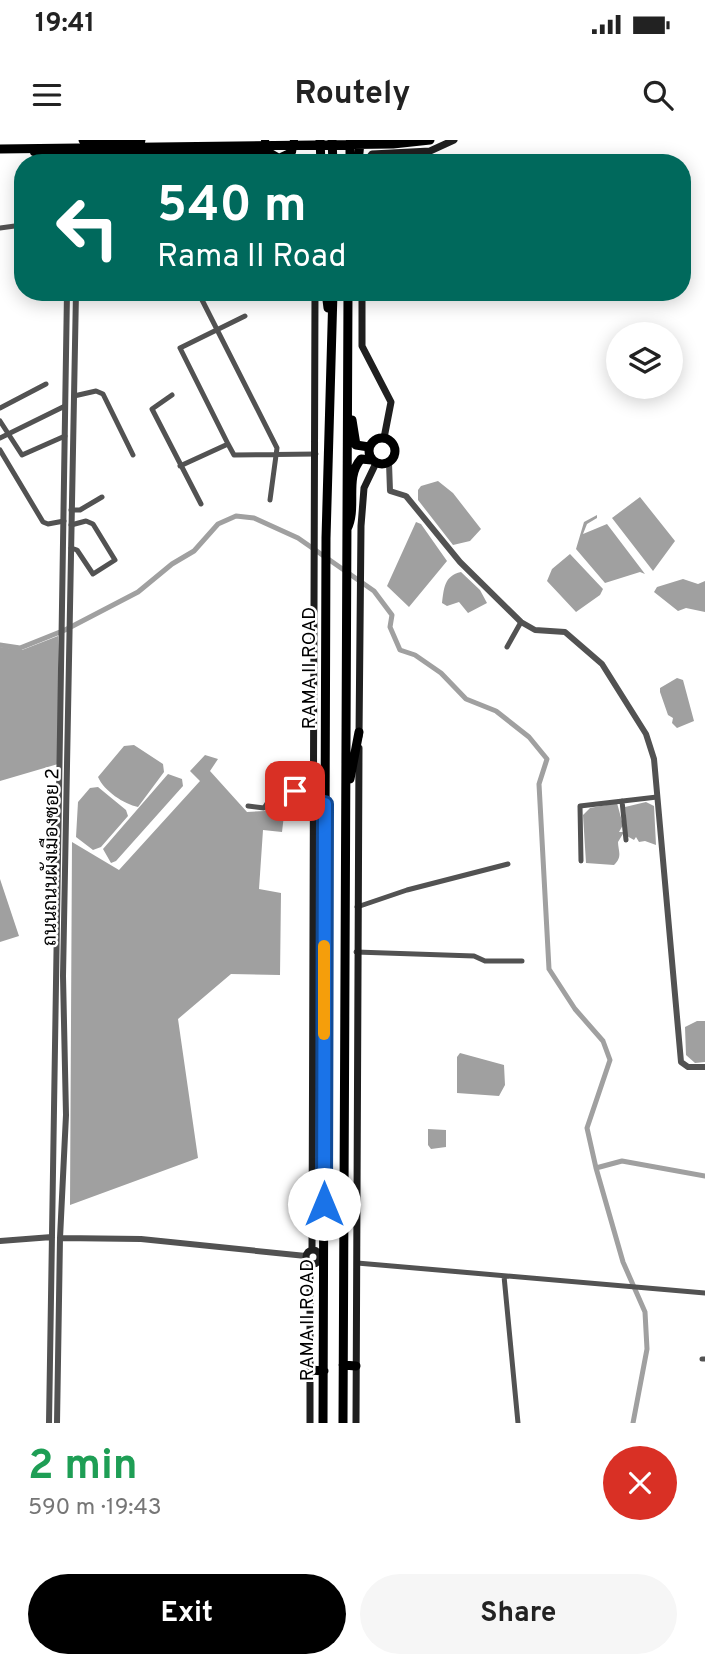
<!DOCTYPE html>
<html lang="en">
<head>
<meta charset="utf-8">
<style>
  :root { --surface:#fff; --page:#f6f6f6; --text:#222; --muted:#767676; --accent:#000 }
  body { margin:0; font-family:Overpass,Sarabun,sans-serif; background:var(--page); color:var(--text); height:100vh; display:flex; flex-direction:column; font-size:26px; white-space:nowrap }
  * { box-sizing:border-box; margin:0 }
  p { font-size:23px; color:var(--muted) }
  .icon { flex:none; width:38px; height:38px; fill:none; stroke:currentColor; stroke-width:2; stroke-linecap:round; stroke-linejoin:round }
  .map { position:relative; height:1283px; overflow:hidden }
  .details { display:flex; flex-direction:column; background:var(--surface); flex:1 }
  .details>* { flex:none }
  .banner { position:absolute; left:14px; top:14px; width:677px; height:147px; border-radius:28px; box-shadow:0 4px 18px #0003; background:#00695c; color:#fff; overflow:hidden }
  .controls { position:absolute; left:606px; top:182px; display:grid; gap:14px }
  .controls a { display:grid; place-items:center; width:77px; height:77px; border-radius:50%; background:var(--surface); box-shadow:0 4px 18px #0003; font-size:35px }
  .pin { position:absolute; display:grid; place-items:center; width:60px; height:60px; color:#fff; margin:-30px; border-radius:14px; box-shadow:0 4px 10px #0006 }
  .me { position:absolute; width:77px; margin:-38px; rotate:0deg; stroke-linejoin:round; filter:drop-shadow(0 0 5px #0008) }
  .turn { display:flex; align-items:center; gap:24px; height:147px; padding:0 28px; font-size:32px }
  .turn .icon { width:91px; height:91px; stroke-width:2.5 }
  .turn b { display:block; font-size:49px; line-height:60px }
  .round { display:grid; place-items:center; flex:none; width:74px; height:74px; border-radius:37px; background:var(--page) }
  .headline { display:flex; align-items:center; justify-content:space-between; height:119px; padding:0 28px }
  h1 { font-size:42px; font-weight:700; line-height:52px; color:#1e9e55 }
  .button { display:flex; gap:14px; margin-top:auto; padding:14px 28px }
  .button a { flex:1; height:80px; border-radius:42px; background:var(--accent); color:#fff; font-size:28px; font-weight:700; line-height:80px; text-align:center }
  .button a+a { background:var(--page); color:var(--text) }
  .status { display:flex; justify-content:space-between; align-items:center; height:49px; padding:0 35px; background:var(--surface); direction:ltr }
  .status svg { height:19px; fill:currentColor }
  header { display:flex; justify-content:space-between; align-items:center; height:91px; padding:0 28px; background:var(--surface); font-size:32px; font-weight:700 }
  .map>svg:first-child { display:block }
  .water { fill:#a0a0a0 }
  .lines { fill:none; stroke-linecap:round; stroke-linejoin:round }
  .canal { stroke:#a0a0a0; stroke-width:5 }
  .minor { stroke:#525252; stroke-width:5 }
  .tertiary { stroke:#525252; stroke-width:6 }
  .secondary { stroke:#1f1f1f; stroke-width:7 }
  .primary { stroke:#000; stroke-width:8 }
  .trunk { stroke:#000; stroke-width:9 }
  .route-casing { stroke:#114b97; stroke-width:18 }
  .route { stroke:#1a73e8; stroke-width:12 }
  .slow { stroke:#f59e0b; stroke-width:12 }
  .labels { text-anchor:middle; stroke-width:5; stroke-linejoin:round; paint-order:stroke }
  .street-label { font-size:19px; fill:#000; stroke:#fff }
</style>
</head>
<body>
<div class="status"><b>19:41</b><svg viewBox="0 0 49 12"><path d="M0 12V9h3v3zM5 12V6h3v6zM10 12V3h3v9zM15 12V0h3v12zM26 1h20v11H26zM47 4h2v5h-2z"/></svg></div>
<header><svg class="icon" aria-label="menu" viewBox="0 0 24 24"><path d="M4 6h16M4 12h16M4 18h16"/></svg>Routely<svg class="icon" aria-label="search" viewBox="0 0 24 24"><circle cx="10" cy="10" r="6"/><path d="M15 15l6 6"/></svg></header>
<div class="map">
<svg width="705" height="1283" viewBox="0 0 705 1283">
  <rect width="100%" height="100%" fill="#fff"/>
  <!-- water -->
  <path class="water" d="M438,341L453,353L481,389L470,401L453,405L418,360V350L421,346Z
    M640,357L675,401L653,431L612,378Z
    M597,375V378L587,384L583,394L607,384L645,434L640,432L605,443L576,409L584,382Z
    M416,382L421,384L447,421L409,467L387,446Z
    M570,414L603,449L600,455L576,472L547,441L552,429Z
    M461,432L480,450L487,463L468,473L459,462L447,466L442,463C444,448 444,436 461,432Z
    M683,439L698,444L705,441V472L686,468L678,471L654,452L657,447Z
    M58,496V624L0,641V507L22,510Z
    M677,538L683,540L694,581L677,588L672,583L673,578L668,575L660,552V548Z
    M134,605L163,624L164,632L138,667C124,664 104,651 98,637L124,606Z
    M205,615L218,619L210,631L247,672L265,671L280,653L308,657V676L284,675L282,692L263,690L259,749L281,753L280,835L231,834L178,879L198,1018L70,1065L72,702L119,730L200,641L190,631Z
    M168,634L182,639L183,646L116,721L111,723L103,709Z
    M98,647L126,670L128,676L101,707L93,710L76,697L78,662L90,648Z
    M646,662L654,666L656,705L645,701L639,702L636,697L634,700L627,696L625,667Z
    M617,663L623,685L619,692H624L618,702C618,710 623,717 614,725L586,723L583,675L590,668Z
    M0,739L19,796L0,802Z
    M697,881H705V922L695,923L686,915L685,887Z
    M460,913L504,925L505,945L499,956L457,953V917Z
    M428,989L446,990V1007L431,1009L428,1005Z"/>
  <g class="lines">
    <!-- canal -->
    <path class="canal" d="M0,505L20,508L65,490L138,452L172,424L194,411L218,384L236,376L254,378L298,398L374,451L392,475L390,487L400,510L415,515L441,533L466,559L496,571L529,597L547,619L539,644L549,829L575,869L603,901L610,920L587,988L596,1028
      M633,1283L647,1209L645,1172L623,1122L596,1028L622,1021L705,1036"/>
    <!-- minor -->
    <path class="minor" d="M0,88L22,85
      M198,152L277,308L270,360
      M245,176L180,208L228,304L234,315L316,314
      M172,255L152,269L201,364
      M74,256L96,251L103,254L133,315
      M0,268L46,244
      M0,281L22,315L65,296
      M0,298L65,266
      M0,310L43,382L48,384L64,381
      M180,326L228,304
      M71,370H80L102,357
      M71,408L77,410L93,434L115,420L93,384L86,381L71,385
      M507,507L521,482
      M622,661L626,700
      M248,666L264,668L277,648L312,654
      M581,721L580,666L657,657
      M357,767L407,750L508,724
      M356,812L474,816L485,821H522
      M357,1123L705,1153
      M504,1136L518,1283
      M702,1219H705"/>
    <!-- tertiary -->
    <path class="tertiary" d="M61,14L67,23
      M82,23L91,15
      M389,323L390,351L406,356L460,422L521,482L535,490L565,492L602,524L646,594L654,619L681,922L688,927H705
      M60,1098L141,1099L306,1116
      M0,1101L52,1097
      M49,1283L67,152
      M57,1283L60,1098L66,975L63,836L76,152"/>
    <!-- secondary -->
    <path class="secondary" d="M365,23L372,14L430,11L454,0
      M362,152V206L391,262L384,298
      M359,596L361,386L364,348L376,323
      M312,1110L315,152
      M306 1117a7 7 0 1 1 14 0a7 7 0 1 1-14 0Z
      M310,1283V1123
      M356,1283L359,608"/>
    <!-- primary -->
    <path class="primary" d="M265,0L267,11L279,18L292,12L294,0
      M34,12L269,14"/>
    <!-- trunk -->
    <path class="trunk" d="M83,0H141
      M320,0L321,23
      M332,0L333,23
      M0,9L393,4L430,0
      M274,17L279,23
      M350,23V2
      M358,23L360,2
      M326,152L328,168
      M352,280L356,305L369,307
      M369 311a13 13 0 1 1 26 0a13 13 0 1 1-26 0Z
      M347,389C358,367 344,338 361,319L372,320
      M350,639L359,592
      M313,664H325
      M343,1225L356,1226
      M310,1230L324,1231
      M323,1283L326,398L333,152
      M343,1283L348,152"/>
  </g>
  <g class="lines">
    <!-- route casing -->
    <g class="route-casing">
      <path id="route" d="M295,651L313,654V664H325L324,1064"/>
    </g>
    <!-- route -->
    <use href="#route" class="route"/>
    <!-- slow -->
    <path class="slow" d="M324,894V806"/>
  </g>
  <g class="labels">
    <!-- street labels -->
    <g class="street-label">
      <text transform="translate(308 528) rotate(-90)" y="7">RAMA II ROAD</text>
      <text transform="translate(50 717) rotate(-89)" y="7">ถนนถนนผังเมืองซอย 2</text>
      <text transform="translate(306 1180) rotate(-90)" y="7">RAMA II ROAD</text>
    </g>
  </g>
</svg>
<div class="controls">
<a><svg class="icon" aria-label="layers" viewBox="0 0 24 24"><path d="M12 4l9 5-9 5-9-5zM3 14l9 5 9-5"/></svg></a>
</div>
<div class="pin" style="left:295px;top:651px;background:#d93025"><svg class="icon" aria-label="arrive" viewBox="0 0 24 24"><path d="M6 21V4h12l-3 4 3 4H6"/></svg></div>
<svg class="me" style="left:324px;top:1064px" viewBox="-20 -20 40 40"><circle r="19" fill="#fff"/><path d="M0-13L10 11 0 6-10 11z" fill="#1a73e8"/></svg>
<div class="banner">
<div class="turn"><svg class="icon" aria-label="left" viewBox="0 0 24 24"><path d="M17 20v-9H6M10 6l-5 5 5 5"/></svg><div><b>540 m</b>Rama II Road</div></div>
</div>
</div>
<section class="details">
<div class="headline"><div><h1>2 min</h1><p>590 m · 19:43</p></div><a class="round" style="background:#d93025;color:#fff"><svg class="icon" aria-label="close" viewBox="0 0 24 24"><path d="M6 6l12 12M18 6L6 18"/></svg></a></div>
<div class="button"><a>Exit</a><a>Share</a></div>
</section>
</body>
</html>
